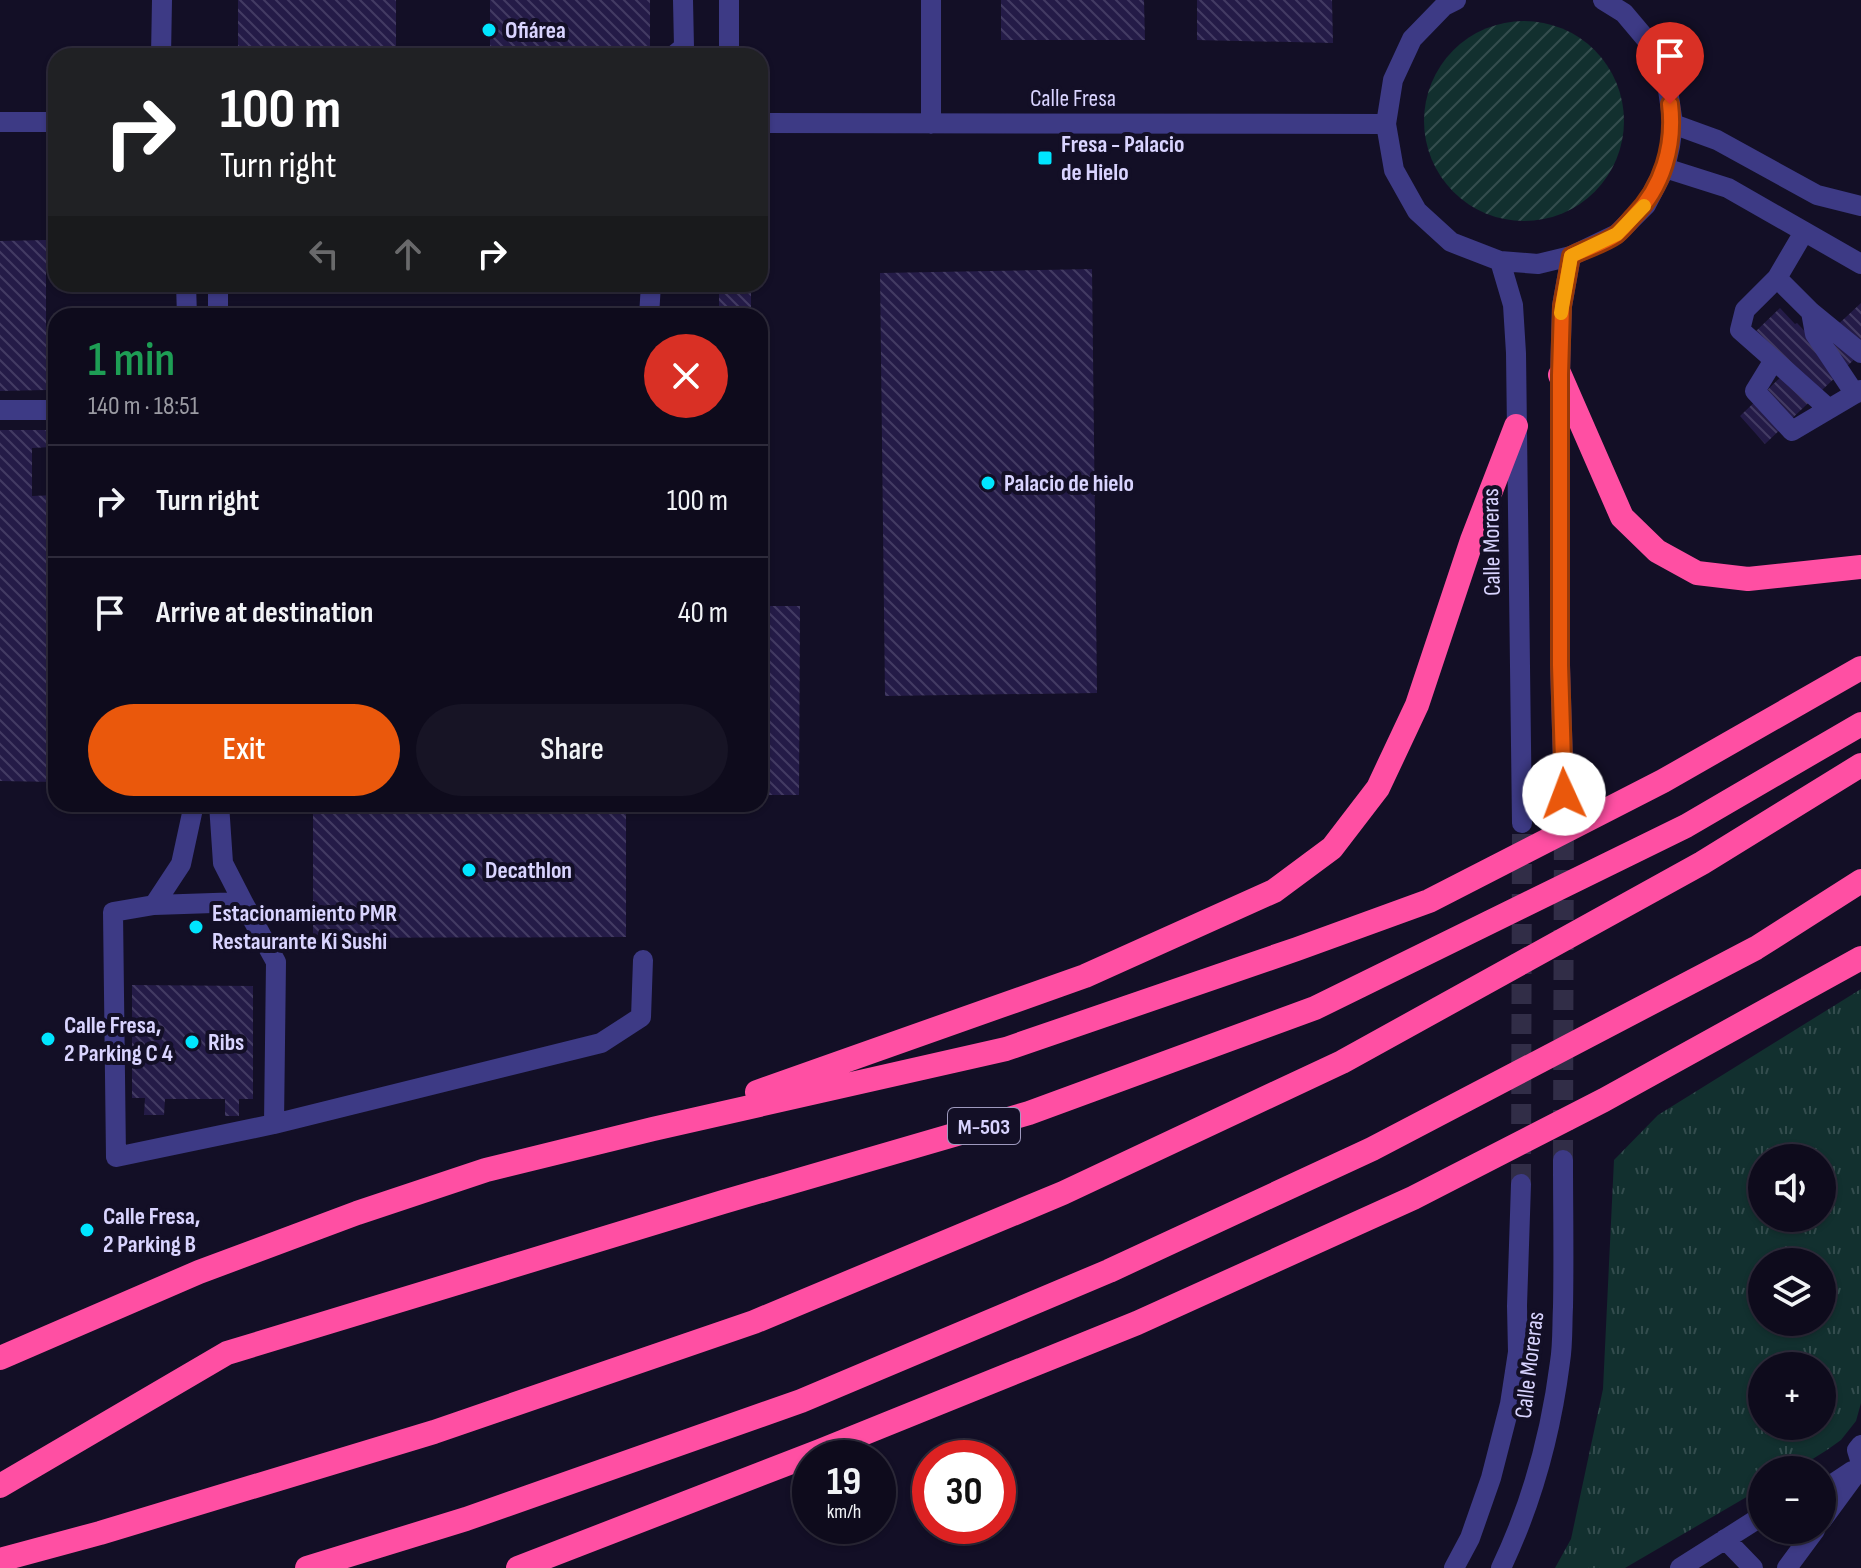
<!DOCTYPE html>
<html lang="en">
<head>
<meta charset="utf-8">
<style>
  :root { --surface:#0e0b1c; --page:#171425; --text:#f1f3f6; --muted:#9b9ba3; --line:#2e2b3b; --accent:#ea580c }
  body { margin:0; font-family:"Sofia Sans Condensed",sans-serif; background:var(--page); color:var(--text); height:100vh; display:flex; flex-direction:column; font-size:30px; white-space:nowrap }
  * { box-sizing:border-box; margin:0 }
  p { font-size:26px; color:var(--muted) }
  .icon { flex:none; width:44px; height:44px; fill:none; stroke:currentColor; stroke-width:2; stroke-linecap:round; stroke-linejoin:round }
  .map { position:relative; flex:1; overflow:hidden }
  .panel { position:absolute; left:48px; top:308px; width:720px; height:504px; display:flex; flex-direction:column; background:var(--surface); border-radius:24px; box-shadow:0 2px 6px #0004,0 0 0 2px var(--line) }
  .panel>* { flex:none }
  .top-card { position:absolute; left:48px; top:48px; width:720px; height:244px; border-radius:24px; box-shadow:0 2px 6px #0004,0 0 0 2px var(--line); background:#202124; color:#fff; overflow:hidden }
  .fabs { position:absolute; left:1748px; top:1144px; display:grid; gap:16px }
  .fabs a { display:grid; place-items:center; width:88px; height:88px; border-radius:50%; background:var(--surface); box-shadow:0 2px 6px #0004,0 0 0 2px var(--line); font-size:40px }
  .speed { position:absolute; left:792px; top:1440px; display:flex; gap:16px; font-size:40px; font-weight:700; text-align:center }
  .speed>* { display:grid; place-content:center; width:104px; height:104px; border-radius:50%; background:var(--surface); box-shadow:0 2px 6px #0004,0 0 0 2px var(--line); line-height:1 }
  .speed small { font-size:20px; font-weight:400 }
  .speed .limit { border:12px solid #d22; background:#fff; color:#111 }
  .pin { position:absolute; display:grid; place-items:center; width:68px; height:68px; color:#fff; margin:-82px -34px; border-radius:50% 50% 50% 0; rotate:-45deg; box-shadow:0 0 8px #0007 }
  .pin .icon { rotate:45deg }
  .me { position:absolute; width:88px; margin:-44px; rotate:358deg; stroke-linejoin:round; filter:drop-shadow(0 0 6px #0008) }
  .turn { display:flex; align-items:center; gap:28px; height:168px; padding:0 40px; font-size:36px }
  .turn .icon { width:104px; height:104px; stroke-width:2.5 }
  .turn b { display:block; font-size:56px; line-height:68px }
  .lanes { display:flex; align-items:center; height:76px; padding:0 40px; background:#0003; justify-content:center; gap:40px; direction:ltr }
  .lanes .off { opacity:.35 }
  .round { display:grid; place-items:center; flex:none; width:84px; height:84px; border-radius:42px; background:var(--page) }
  .head { display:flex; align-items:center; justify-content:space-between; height:136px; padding:0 40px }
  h1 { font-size:48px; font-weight:600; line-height:60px; color:#1e9e55 }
  .action { display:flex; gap:16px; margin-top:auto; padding:16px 40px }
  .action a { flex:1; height:92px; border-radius:48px; background:var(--accent); color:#fff; font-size:32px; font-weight:600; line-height:92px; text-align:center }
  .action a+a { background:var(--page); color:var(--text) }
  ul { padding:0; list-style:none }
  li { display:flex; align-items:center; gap:24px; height:112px; padding:0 40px; border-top:2px solid var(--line) }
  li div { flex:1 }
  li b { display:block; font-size:30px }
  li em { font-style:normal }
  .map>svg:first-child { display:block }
  .grass { fill:url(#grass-tufts); fill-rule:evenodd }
  .garden { fill:url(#garden-furrows) }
  .building { fill:url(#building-back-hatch) }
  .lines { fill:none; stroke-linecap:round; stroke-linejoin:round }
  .street-tunnel { stroke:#312d47; stroke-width:20; stroke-dasharray:20 10; stroke-linecap:butt }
  .lane { stroke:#3d3a85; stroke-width:20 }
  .street { stroke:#3d3a85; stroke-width:20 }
  .highway { stroke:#ff4fa3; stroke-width:24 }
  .route-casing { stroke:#983908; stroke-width:20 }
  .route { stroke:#ea580c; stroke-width:14 }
  .slow { stroke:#f59e0b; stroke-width:14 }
  .poi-dot { fill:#00e5ff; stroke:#130f26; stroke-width:3 }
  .labels { text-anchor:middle; stroke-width:8; stroke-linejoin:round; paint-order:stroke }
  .shield { fill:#130f26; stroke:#9e99be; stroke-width:2 }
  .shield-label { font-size:22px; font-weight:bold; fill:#d9d4ff }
  .poi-label { font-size:24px; font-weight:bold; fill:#d9d4ff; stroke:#130f26; text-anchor:start }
  .street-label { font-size:24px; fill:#d9d4ff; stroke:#130f26 }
</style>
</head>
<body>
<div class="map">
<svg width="1861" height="1568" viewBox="0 0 1861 1568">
  <defs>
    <pattern id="grass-tufts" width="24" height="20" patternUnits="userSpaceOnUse" patternTransform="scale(2)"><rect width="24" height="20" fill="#12302f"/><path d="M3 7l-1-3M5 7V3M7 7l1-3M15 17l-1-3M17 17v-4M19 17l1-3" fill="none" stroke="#344d4e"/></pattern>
    <pattern id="garden-furrows" width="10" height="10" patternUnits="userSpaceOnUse" patternTransform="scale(2)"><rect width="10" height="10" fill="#12302f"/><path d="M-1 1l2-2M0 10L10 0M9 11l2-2" fill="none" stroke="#344d4e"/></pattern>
    <pattern id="building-back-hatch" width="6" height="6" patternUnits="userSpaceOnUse" patternTransform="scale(2)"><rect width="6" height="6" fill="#241b47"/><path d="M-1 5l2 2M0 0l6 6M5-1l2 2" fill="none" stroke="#433b63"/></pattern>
  </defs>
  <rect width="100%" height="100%" fill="#130f26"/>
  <!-- grass -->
  <path class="grass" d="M1861,989V1403L1856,1421L1841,1440L1827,1450L1795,1470H1762V1488L1625,1568H1555L1571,1539L1603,1389L1614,1160L1658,1115ZM1762,1158H1822V1218H1762ZM1762,1262H1822V1322H1762ZM1762,1366H1822V1426H1762Z"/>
  <!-- garden -->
  <path class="garden" d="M1424 121a100 100 0 1 1 200 0a100 100 0 1 1-200 0Z"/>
  <!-- building -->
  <path class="building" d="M238,0H396V54L330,56H238Z
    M490,0H650V54L569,51L490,52Z
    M1001,0H1144L1145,40H1001Z
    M1197,0H1332L1333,43L1197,40Z
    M46,240V390L0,391V241Z
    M1092,269L1097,693L885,696L880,273Z
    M719,291H751V316H719Z
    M1861,303V353L1765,444L1740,416L1786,372L1754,333L1780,308L1795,324L1797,323L1817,344Z
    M0,430H52V447L32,448V496L56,495V782L0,781Z
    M760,606H800L799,795H760Z
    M313,804H626V937L313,938Z
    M132,985L253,986V1099H239V1116H225V1099H165L164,1115H144L145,1098H132Z"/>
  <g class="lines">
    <!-- street-tunnel -->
    <path class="street-tunnel" d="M1563,1160L1564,794
      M1521,1184L1522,823"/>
    <!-- lane -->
    <path class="lane" d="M673,56L684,47L683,0
      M1673,124L1717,140L1817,195L1861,206
      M1665,168L1728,188L1861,264
      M1804,232L1777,278L1811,312L1861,353
      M1777,278L1745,310L1740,330L1774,360L1755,391L1792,431L1861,390
      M186,284L187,316
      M218,284V316
      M1811,312L1815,334L1855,394
      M649,316L651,284
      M1774,360L1829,409
      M0,410H56
      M219,804L223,863L243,902
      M243,902L276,962L274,1124L116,1157L113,912L154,905Z
      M154,905L181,864L194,804
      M274,1124L601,1043L641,1017L643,960
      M1861,1445L1857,1450L1861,1463
      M1822,1491L1852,1471
      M1822,1520L1861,1467
      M1725,1539L1753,1568
      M1680,1568L1762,1516
      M1787,1568L1815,1530"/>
    <!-- street -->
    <path class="street" d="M931,0V124
      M1456,0L1444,6L1412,39L1393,80L1386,124L1394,170L1417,211L1451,242L1500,261L1538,264L1571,256L1617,234L1646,205L1665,168L1670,146L1673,124L1667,83L1651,45L1624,13L1603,0
      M161,56L162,0
      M729,56V0
      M0,122H56
      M760,123L1386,124
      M1500,261L1513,305L1516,353L1522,823
      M1564,794L1560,665V375L1562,306L1571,256
      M1454,1568L1470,1538L1491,1478L1510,1404L1518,1352L1517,1306L1521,1184
      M1501,1568C1532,1503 1551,1433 1560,1362C1563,1344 1562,1325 1563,1307C1564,1258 1563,1209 1563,1160"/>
    <!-- highway -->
    <path class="highway" d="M1560,375L1622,517L1657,551L1697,573L1748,579L1861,567
      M757,1092L1085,976L1274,891L1332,848L1378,788L1417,705L1472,540L1516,426
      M0,1358L199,1272L357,1213L486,1170L653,1129L1006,1049L1297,949L1429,901L1663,781L1861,668
      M0,1486L227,1353L723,1202L1029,1113L1315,1008L1686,826L1861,724
      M0,1560L100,1533L434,1432L754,1322L1063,1193L1342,1062L1702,863L1861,765
      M307,1568L466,1519L801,1401L1109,1271L1372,1149L1756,948L1861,881
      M518,1568L820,1451L1137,1323L1413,1198L1604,1100L1861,958"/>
  </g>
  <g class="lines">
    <!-- route casing -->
    <g class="route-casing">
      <path id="route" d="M1564,794L1560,665V375L1562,306L1571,256C1585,249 1603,244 1616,235C1622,230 1628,223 1633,217C1663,187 1675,145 1670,104"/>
    </g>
    <!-- route -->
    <use href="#route" class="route"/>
    <!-- slow -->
    <path class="slow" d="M1561,313L1571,256L1617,234L1644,206"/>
  </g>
  <!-- markers -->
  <g class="poi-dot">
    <circle cx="489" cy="30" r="8"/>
    <rect x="1037" y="150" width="16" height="16" rx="4"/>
    <circle cx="988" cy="483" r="8"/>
    <circle cx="469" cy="870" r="8"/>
    <circle cx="196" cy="927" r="8"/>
    <circle cx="48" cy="1039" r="8"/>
    <circle cx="192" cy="1042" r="8"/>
    <circle cx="87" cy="1230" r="8"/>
  </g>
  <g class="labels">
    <!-- shield labels -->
    <rect class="shield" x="948" y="1108" width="72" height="36" rx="6"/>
    <g class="shield-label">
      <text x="984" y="1134">M-503</text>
    </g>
    <!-- poi labels -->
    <g class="poi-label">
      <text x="505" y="38">Ofiárea</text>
      <text x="1061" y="152">Fresa - Palacio<tspan x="1061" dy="28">de Hielo</tspan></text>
      <text x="1004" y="491">Palacio de hielo</text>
      <text x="485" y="878">Decathlon</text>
      <text x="212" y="921">Estacionamiento PMR<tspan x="212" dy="28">Restaurante Ki Sushi</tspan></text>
      <text x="64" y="1033">Calle Fresa,<tspan x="64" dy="28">2 Parking C 4</tspan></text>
      <text x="208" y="1050">Ribs</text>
      <text x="103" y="1224">Calle Fresa,<tspan x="103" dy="28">2 Parking B</tspan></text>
    </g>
    <!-- street labels -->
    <g class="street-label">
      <text x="1073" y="106">Calle Fresa</text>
      <text transform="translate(1491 542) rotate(-91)" y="8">Calle Moreras</text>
      <text transform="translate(1529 1365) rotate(-83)" y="8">Calle Moreras</text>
    </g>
  </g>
</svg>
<div class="fabs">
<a><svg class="icon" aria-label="sound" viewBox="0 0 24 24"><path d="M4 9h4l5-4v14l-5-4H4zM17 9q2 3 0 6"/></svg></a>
<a><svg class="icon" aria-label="layers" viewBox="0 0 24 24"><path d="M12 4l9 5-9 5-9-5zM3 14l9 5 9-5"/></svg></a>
<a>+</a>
<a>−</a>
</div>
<div class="speed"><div>19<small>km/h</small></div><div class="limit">30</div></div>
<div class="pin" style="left:1670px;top:104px;background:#d93025"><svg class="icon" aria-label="arrive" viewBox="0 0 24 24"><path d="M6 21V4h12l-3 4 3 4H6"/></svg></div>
<svg class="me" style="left:1564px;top:794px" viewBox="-20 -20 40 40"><circle r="19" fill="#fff"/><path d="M0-13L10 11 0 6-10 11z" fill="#ea580c"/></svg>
<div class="top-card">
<div class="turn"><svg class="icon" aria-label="right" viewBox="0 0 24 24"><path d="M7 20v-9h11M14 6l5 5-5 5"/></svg><div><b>100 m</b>Turn right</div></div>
<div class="lanes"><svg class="icon off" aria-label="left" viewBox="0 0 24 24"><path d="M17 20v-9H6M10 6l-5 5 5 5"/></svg><svg class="icon off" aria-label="ahead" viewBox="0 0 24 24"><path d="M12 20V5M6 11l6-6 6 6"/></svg><svg class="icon" aria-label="right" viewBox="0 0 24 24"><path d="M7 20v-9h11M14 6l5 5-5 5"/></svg></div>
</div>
<section class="panel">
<div class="head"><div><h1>1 min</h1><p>140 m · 18:51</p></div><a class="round" style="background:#d93025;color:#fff"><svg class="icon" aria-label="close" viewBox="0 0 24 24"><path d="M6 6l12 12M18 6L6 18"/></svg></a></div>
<ul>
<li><svg class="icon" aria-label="right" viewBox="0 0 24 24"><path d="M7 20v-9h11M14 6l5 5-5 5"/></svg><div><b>Turn right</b></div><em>100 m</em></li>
<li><svg class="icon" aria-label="arrive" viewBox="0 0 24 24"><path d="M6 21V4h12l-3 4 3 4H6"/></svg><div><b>Arrive at destination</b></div><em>40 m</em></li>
</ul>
<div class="action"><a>Exit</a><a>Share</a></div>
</section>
</div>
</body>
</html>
